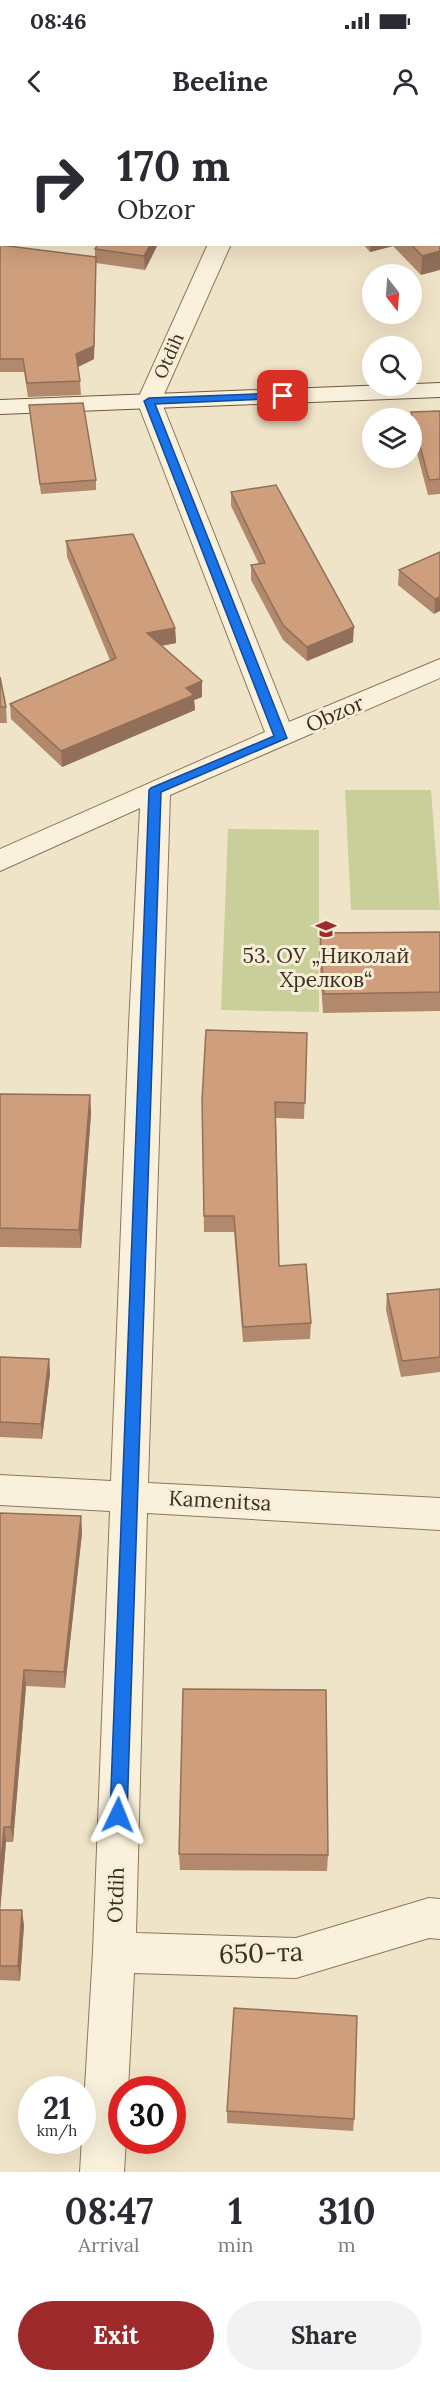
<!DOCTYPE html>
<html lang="en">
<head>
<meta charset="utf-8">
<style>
  :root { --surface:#fff; --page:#f2f2f3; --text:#2b2b33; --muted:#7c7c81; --accent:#9e2a2b }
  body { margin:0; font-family:Lora,serif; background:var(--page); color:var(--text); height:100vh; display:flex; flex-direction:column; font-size:22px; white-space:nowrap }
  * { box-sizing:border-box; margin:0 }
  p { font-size:20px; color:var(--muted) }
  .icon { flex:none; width:33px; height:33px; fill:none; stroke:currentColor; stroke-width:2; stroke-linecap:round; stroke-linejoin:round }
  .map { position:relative; height:2052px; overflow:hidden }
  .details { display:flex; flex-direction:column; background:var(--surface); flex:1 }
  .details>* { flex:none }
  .banner { position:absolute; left:0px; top:0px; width:441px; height:126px; box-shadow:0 6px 24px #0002; background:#fff; color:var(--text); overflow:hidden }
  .needle { width:39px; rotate:163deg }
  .fabs { position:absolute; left:362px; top:144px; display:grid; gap:12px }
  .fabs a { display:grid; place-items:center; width:60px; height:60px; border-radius:50%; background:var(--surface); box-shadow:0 6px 24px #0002; font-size:30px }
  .speed { position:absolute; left:18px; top:1956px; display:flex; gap:12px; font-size:30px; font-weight:700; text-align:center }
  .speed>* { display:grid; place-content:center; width:78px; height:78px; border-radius:50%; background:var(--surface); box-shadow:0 6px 24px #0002; line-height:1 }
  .speed small { font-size:15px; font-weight:400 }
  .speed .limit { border:9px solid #d22; background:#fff; color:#111 }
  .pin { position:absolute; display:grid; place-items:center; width:51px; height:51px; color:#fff; margin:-26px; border-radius:12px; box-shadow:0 3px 9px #0006 }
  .me { position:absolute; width:66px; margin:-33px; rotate:2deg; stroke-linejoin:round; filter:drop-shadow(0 0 4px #0008) }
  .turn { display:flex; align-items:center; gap:21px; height:126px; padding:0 18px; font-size:27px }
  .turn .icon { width:78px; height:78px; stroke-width:2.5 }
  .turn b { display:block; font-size:42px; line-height:51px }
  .eta { display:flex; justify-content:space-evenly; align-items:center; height:102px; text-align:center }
  .eta b { font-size:36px; font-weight:700; line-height:42px }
  .cta { display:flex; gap:12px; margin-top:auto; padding:12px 18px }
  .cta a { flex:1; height:69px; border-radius:36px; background:var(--accent); color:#fff; font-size:24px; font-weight:700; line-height:69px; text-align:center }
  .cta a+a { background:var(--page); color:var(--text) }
  .status { display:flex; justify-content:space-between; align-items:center; height:42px; padding:0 30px; background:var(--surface); direction:ltr }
  .status svg { height:16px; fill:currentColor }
  header { display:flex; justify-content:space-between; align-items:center; height:78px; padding:0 18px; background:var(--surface); font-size:27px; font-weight:700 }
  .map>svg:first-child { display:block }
  .green { fill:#c9cf9b }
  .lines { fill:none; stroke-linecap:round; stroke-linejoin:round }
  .lane-casing { stroke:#8d765c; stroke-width:2 }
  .street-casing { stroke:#8d765c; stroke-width:2 }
  .secondary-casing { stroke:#6f573f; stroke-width:2 }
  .lane { fill:#faf1dc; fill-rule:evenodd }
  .street { fill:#faf1dc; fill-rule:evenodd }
  .secondary { fill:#faf1dc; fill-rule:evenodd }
  .wall { fill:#b2896c }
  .shaded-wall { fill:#916f58 }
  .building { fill:#cf9f7d; stroke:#916f58; stroke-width:1.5 }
  .route { fill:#1a73e8; stroke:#114b97; stroke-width:1.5 }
  .labels { text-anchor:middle; stroke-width:6; stroke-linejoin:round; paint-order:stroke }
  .far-street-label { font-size:18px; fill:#3d2e20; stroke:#f7eed8 }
  .street-label { font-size:21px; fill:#3d2e20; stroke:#f7eed8 }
  .poi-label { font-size:21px; fill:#3d2e20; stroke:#f7eed8 }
  .near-street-label { font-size:26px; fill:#3d2e20; stroke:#f7eed8 }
</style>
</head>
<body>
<div class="status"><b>08:46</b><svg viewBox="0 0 49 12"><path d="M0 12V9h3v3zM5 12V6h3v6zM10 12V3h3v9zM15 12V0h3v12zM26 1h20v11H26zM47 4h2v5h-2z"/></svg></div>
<header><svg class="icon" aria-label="back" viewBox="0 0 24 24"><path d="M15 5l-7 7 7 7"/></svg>Beeline<svg class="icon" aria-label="person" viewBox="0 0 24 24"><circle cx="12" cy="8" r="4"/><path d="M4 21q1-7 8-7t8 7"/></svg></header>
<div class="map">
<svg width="440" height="2052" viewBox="0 0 440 2052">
  <rect width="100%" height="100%" fill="#f0e4c8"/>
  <!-- green -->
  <path class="green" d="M345,670H431L440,790H351Z
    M228,709L319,710V892L221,890Z"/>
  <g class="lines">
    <!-- lane casing -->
    <g class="lane-casing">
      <path id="lane" d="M301,0H317L300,2Z"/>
    </g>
    <!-- street casing -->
    <g class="street-casing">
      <path id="street" d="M208,124H231L161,281L289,602L440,539V558L170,675L148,1363L440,1378V1410L147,1393L136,1813L296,1818L429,1778L440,1779V1819L429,1818L296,1858L134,1853L128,1970H122V2020H126L124,2052H80L93,1832L110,1391L0,1385V1355L111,1361L129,905L140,688L0,751V729L265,612L137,281Z"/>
    </g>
    <!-- secondary casing -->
    <g class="secondary-casing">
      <path id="secondary" d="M440,263V277L0,294V280Z"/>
    </g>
    <!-- lane -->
    <use href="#lane" class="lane"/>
    <!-- street -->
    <use href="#street" class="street"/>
    <!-- secondary -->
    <use href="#secondary" class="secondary"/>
  </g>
  <!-- wall -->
  <path class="wall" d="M158,124L145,150L96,143L94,239L78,247L80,261L81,275L28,277L24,252H0V125L95,137V129Z
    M363,124H440L421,155L393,126L370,132Z
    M29,285L96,360V370L41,374Z
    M440,291V374L428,375L411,310V292Z
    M231,372L353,522L307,541L283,520L251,460V445L259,444L231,386Z
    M66,421L175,508L176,523L162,526L202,577L194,580L195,590L62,647L11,599L10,584L110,540L67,437Z
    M440,432L434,494L398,465L399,450Z
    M0,557L6,587L7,603H0Z
    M440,812V891L323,893L319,832L320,813Z
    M307,913L304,999L276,998L279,1146L311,1203L310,1219L243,1222L234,1112H204L202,980Z
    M0,974L90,975L91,994L81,1128L0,1127Z
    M440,1169V1252L401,1257L386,1190L387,1174Z
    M0,1237L49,1239L50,1254L42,1319L0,1317Z
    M0,1393L81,1396L82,1413L65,1568L26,1566L13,1722H6L0,1790L24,1805L20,1861L0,1860Z
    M179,1734L328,1735L327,1751L180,1750Z
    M227,1991L354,1999L353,2011L227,2003Z"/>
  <!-- shaded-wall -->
  <path class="shaded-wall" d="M1,99L2,113L0,117V102Z
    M151,124H158L145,150L144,136Z
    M371,124H393V126L370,132Z
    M440,131V150L421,155L422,136Z
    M96,137L94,239L76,248V234Z
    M440,477V491L434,494L435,479Z
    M354,507L353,522L307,541V527Z
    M175,508L176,523L147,528V513Z
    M202,561V577L194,580L195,590L62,647L61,631L186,568Z
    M90,975L91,994L81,1128L79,1110Z
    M49,1239L50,1254L42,1319L41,1304Z
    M81,1396L82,1413L65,1568L64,1552Z
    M24,1550L26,1566L13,1722L11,1707Z
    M4,1707L6,1722L0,1792V1752Z
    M22,1790L24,1805L20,1861L18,1846Z"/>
  <!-- building -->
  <path class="building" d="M157,0H218L217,2H156Z
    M440,21V131L422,136L411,124H440Z
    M98,124H151L144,136L95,129Z
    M0,125L96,137L94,226L76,234L80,261L27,263L23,239H0Z
    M83,283L96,360L40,364L29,285Z
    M440,291V359L429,360L411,292Z
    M276,365L354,507L307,527L283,505L251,445L265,443L231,372Z
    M133,414L175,508L147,513L202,561L186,568L194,575L61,631L10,584L116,538L66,421Z
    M440,432V477L435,479L399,450Z
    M0,557L6,587H0Z
    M440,812V872L324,874L320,813Z
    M206,910L307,913L305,983L275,982L279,1146L306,1144L311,1203L243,1207L234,1096H204L202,980Z
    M0,974L90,975L79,1110L0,1108Z
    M440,1169V1237L402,1241L387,1174Z
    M0,1237L49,1239L41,1304L0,1302Z
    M0,1393L81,1396L64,1552L24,1550L11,1707H4L0,1752Z
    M183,1569L326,1570L328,1735L179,1734Z
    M0,1790H22L18,1846H0Z
    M234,1888L357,1896L354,1999L227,1991Z"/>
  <!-- route -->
  <path class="route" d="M283,273L287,274V278L155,284L287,618L161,672L127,1695L124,1700L118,1703L112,1700L110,1695L149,670L151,668L274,616L144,281L149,278Z"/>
  <!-- icons -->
  <defs>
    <g id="school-bare" transform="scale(1.62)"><path d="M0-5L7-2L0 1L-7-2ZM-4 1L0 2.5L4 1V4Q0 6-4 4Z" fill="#9e2a2b" stroke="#f7eed8" stroke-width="2.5" paint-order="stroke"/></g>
  </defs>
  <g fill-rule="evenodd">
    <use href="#school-bare" x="326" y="809"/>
  </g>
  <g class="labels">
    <!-- far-street labels -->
    <g class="far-street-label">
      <text transform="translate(169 236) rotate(-66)" y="6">Otdih</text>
    </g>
    <!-- street labels -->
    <g class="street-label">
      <text transform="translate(335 594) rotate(-24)" y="7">Obzor</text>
      <text transform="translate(220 1381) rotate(3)" y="7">Kamenitsa</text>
      <text transform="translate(116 1775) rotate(-88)" y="7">Otdih</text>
    </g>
    <!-- poi labels -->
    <g class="poi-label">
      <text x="326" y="843">53. ОУ „Николай<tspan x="326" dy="24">Хрелков“</tspan></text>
    </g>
    <!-- near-street labels -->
    <g class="near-street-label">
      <text transform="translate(261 1833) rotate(-2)" y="9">650-та</text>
    </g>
  </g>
</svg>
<div class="fabs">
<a><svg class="needle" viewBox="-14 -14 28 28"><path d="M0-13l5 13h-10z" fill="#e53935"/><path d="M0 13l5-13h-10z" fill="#7c7c81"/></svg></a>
<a><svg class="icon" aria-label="search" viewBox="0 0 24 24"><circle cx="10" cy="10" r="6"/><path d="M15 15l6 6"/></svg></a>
<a><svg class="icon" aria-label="layers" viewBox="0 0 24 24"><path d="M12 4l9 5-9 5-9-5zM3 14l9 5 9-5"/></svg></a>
</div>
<div class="speed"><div>21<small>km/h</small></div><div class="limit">30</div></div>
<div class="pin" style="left:283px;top:276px;background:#d93025"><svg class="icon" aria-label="arrive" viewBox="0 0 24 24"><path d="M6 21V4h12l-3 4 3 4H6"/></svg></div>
<svg class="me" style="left:118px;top:1695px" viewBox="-20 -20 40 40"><path d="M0-17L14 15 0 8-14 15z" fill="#1a73e8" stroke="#fff" stroke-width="4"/></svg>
<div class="banner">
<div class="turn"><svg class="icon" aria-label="right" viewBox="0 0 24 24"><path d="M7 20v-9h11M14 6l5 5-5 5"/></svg><div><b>170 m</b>Obzor</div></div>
</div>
</div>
<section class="details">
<div class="eta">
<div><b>08:47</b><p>Arrival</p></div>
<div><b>1</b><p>min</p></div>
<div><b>310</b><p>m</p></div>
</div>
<div class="cta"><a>Exit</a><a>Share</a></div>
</section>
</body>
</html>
